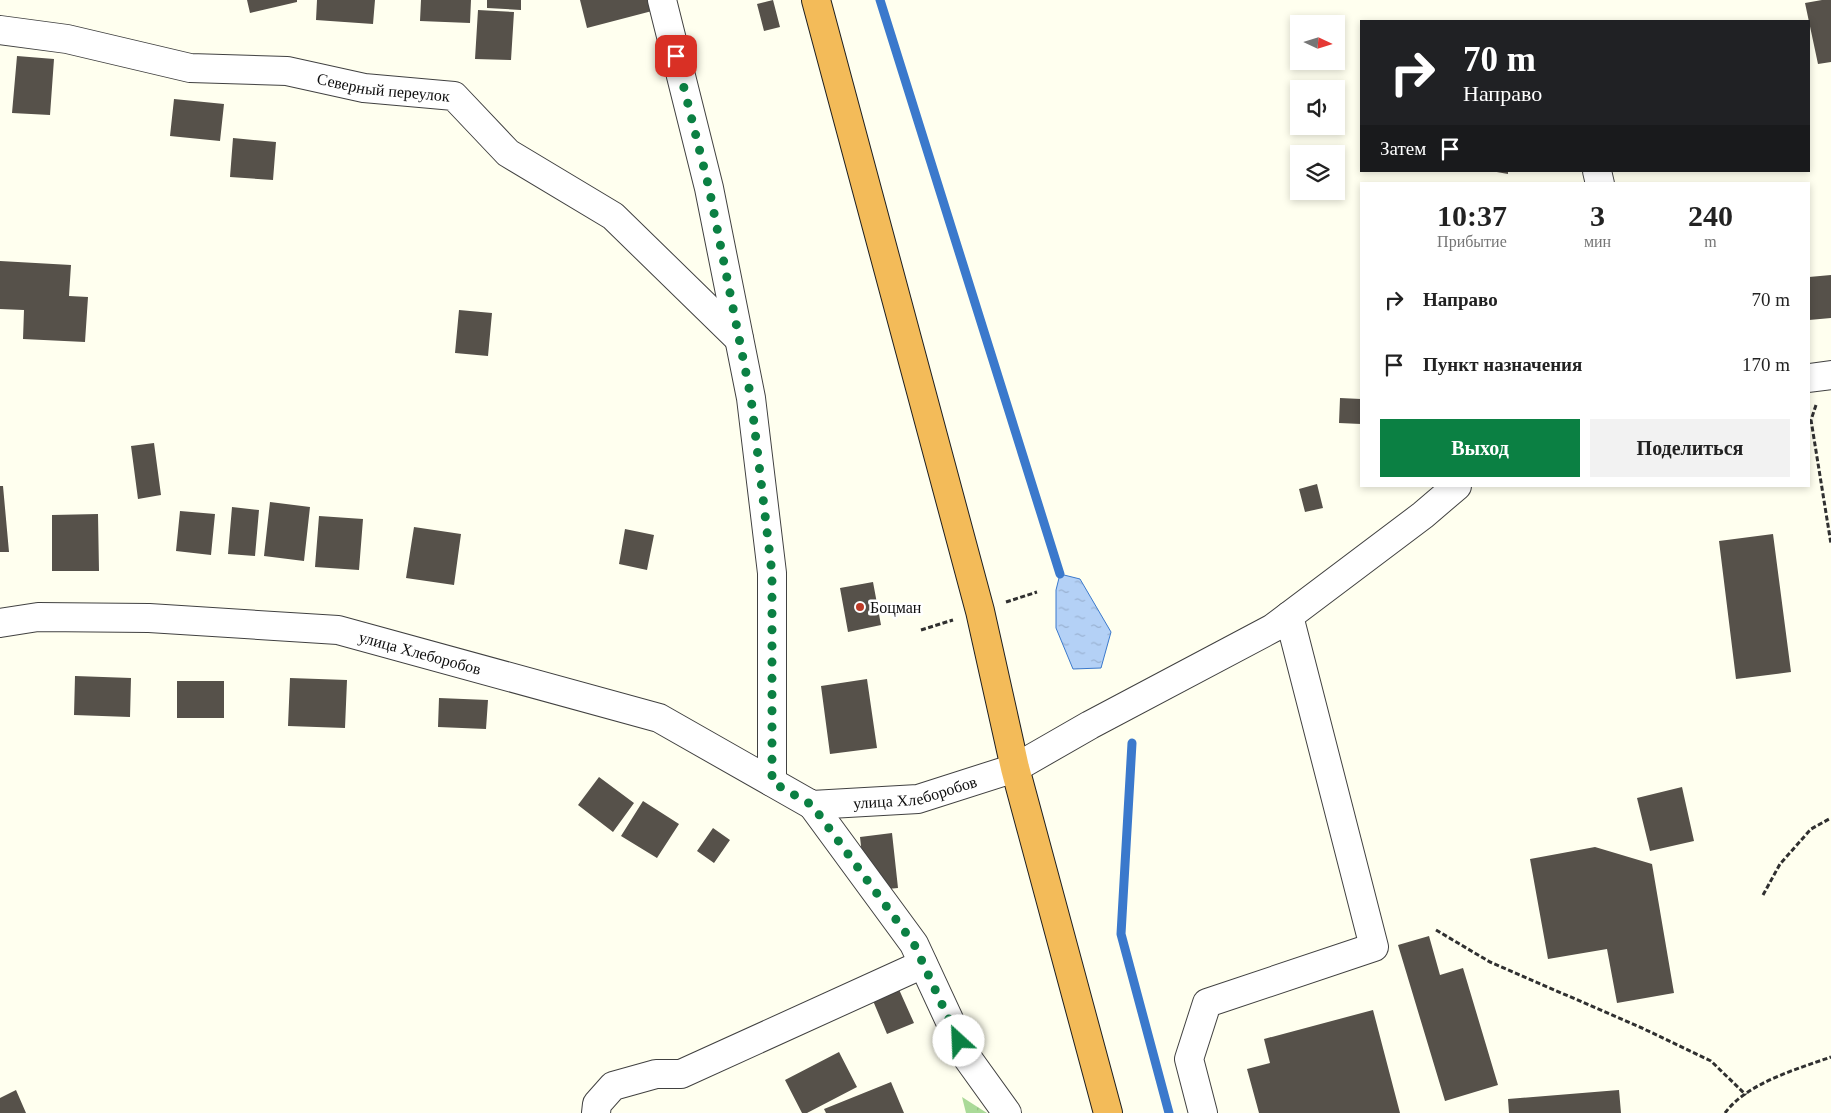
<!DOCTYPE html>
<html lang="ru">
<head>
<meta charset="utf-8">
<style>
  :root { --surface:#fff; --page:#f2f2f2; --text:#222; --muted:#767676; --accent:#0b8043 }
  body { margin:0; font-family:Georgia,serif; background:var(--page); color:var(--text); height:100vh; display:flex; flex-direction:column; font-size:19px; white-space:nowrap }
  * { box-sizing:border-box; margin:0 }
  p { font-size:16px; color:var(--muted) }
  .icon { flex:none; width:28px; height:28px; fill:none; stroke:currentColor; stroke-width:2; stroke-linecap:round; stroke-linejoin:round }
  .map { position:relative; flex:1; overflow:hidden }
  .details { position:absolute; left:1360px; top:182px; width:450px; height:305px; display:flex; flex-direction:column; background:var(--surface); border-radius:0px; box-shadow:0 2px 8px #0003 }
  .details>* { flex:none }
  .guide { position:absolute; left:1360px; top:20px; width:450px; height:152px; border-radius:0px; box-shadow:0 2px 8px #0003; background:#202124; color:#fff; overflow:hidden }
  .needle { width:32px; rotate:94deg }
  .controls { position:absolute; left:1290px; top:15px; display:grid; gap:10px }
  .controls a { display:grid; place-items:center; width:55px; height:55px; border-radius:0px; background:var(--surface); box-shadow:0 2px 8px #0003; font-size:25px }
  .pin { position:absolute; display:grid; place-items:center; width:42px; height:42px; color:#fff; margin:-21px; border-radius:10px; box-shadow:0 2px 8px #0006 }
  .me { position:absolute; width:55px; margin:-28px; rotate:335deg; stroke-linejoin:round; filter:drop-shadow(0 0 4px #0008) }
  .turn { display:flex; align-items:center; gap:18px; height:105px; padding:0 20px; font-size:22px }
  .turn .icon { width:65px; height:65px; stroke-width:2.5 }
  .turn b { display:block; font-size:35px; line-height:42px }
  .then { display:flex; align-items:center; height:48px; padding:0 20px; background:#0003; gap:10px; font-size:19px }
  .eta { display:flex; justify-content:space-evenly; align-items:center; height:85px; text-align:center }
  .eta b { font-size:30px; font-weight:600; line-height:35px }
  .cta { display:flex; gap:10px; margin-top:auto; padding:10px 20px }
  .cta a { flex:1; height:58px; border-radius:0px; background:var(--accent); color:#fff; font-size:20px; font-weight:600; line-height:58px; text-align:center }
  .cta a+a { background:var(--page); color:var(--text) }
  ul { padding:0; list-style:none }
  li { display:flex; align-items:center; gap:15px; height:65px; padding:0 20px }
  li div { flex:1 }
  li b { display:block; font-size:19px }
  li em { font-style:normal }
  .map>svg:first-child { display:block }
  .forest { fill:url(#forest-crowns) }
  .water { fill:url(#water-ripples); stroke:#3b79cc }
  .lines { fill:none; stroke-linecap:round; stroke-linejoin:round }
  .stream { stroke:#3b79cc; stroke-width:9 }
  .building { fill:#56514a }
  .minor-casing { stroke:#414141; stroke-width:30 }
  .highway-casing { stroke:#1f1f1f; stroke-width:30 }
  .path { stroke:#303030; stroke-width:3; stroke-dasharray:5 2.5; stroke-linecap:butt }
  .minor { stroke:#fff; stroke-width:28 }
  .highway { stroke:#f3bb59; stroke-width:28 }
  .route { stroke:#0b8043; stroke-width:9; stroke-dasharray:0 16.2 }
  .poi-dot { fill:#bd3a27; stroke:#fff; stroke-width:2 }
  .labels { text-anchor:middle; stroke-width:5; stroke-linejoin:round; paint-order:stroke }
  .street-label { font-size:16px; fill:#0e0e0e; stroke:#fff }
  .poi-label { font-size:16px; fill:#0e0e0e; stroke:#fff; text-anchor:start }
</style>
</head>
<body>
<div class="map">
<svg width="1831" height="1113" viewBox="0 0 1831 1113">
  <defs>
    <pattern id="forest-crowns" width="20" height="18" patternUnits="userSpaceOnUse" patternTransform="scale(1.25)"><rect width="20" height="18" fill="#aada98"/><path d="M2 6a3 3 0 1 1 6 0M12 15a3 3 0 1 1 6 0" fill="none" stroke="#91ba82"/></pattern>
    <pattern id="water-ripples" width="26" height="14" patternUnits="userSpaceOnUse" patternTransform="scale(1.25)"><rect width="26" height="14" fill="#b4d1f6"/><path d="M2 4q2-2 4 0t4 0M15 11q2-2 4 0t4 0" fill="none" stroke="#9ab2d2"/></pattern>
  </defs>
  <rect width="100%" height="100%" fill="#ffffef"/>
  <!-- forest -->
  <path class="forest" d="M962,1097L987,1113H966Z"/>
  <!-- water -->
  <path class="water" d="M1060,574L1080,579L1111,632L1101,668L1073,669L1056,628V590Z"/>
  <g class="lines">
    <!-- stream -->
    <path class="stream" d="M880,0L1060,574
      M1132,743L1121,934L1169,1113"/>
  </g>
  <!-- building -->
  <path class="building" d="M247,0H297V2L250,13Z
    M317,0H375L373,24L316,20Z
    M421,0H471L470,23L420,21Z
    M487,0H521V10L487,8Z
    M580,0H674L675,5L587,28Z
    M773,0L780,27L764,31L757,4Z
    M1822,0H1831V62L1818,64L1805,3Z
    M478,10L514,12L511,60L475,59Z
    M17,56L54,59L50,115L12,113Z
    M174,99L224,104L220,141L170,136Z
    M233,138L276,142L273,180L230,177Z
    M1491,171H1508V174Z
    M0,261L71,265L69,296L88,297L85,342L23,339L24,310L0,309Z
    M1831,275V318L1809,320V277Z
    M459,310L492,313L488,356L455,353Z
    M1340,398L1361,399V424L1339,423Z
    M154,443L161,495L138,499L131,446Z
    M1317,484L1323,508L1305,512L1299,489Z
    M0,486H3L9,552H0Z
    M270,502L310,507L304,561L264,556Z
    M232,507L259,510L255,556L228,554Z
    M180,511L215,514L211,555L176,551Z
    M98,514L99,571H52V515Z
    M319,516L363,519L359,570L315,567Z
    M414,527L461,534L454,585L406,578Z
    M625,529L654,535L647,570L619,564Z
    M1773,534L1791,672L1736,679L1719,541Z
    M873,582L881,625L848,632L840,588Z
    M75,676L131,678L130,717L74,715Z
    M290,678L347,680L345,728L288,726Z
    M867,679L877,748L830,754L821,686Z
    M177,681H224V718H177Z
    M439,698L488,700L486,729L438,727Z
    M599,777L634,803L613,832L578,805Z
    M1682,787L1694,841L1650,851L1637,798Z
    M643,801L679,824L657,858L621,836Z
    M713,828L730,840L714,863L697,851Z
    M892,833L898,888L866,891L860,837Z
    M1595,847L1652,864L1674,993L1617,1003L1607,949L1548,959L1530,859Z
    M1429,936L1440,975L1463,968L1498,1085L1445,1101L1398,945Z
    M897,985L914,1023L887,1034L871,996Z
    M1373,1010L1400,1113H1259L1247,1069L1270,1063L1264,1039Z
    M839,1052L857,1087L807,1113H802L785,1080Z
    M891,1082L904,1113H826L824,1109Z
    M16,1090L26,1113H0V1098Z
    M1619,1090L1621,1113H1509L1508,1099Z"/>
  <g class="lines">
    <!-- minor casing -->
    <g class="minor-casing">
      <g id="minor">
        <path d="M662,0L709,188L751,398L772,573V782"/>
        <path id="s1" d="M0,30L67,39L190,68L287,71L364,88L454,96L508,153L613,216L739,339"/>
        <path d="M1597,171L1600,184"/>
        <path d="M1809,378L1831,375"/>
        <path id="s2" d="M0,623L38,617L149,618L338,630L659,718L812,805L918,799L1015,768L1090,725L1273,628L1423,515L1457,486"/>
        <path d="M812,805L914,944L966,1056L1007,1113"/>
        <path d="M596,1113L597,1104L613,1086L656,1074H681L923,964"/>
        <path d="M1203,1113L1189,1059L1207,1003L1374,947L1289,616"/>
      </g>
    </g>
    <!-- highway casing -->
    <g class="highway-casing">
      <path id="highway" d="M816,0L980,611L1015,768L1108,1113"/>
    </g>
    <!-- path -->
    <path class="path" d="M1816,405L1811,420L1831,544
      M1006,602L1037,592
      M921,630L953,620
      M1763,895L1780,864L1811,829L1831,818
      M1436,930L1490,962L1642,1028L1711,1061L1746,1095
      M1725,1113C1747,1083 1797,1069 1831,1057"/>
    <!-- minor -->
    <use href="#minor" class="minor"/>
    <!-- highway -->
    <use href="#highway" class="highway"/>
  </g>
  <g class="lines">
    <!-- route -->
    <path class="route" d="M676,56L709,188L751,398L772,573V782L812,805L914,944L959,1041"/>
  </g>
  <!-- markers -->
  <circle class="poi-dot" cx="860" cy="607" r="5"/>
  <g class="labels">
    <!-- street labels -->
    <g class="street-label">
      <text dy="6" stroke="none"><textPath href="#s1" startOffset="389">Северный переулок</textPath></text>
      <text dy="6" stroke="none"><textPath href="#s2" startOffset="424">улица Хлеборобов</textPath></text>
      <text dy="6" stroke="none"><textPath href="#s2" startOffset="952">улица Хлеборобов</textPath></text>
    </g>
    <!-- poi labels -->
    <g class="poi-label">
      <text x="870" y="613">Боцман</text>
    </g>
  </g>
</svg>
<div class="controls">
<a><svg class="needle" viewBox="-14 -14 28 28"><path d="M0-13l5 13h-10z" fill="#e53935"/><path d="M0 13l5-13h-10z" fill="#767676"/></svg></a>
<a><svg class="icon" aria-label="sound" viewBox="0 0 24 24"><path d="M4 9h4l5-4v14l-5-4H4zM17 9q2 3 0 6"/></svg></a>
<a><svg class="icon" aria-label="layers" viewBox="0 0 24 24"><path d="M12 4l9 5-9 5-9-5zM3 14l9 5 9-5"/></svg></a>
</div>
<div class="pin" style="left:676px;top:56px;background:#d93025"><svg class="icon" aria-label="arrive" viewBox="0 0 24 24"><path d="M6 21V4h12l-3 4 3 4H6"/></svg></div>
<svg class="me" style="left:959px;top:1041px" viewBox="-20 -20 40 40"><circle r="19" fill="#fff"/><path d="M0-13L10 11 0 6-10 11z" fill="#0b8043"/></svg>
<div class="guide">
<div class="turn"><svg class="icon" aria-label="right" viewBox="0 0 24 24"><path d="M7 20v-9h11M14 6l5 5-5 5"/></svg><div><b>70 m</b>Направо</div></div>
<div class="then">Затем<svg class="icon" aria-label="arrive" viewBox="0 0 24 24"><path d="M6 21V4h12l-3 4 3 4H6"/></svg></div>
</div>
<section class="details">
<div class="eta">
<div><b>10:37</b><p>Прибытие</p></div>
<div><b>3</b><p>мин</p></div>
<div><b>240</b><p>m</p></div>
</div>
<ul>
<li><svg class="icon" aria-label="right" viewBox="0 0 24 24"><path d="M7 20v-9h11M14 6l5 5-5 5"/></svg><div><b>Направо</b></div><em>70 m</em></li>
<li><svg class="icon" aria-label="arrive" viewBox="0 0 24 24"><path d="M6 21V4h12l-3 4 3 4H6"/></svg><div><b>Пункт назначения</b></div><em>170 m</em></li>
</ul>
<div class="cta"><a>Выход</a><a>Поделиться</a></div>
</section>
</div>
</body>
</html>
